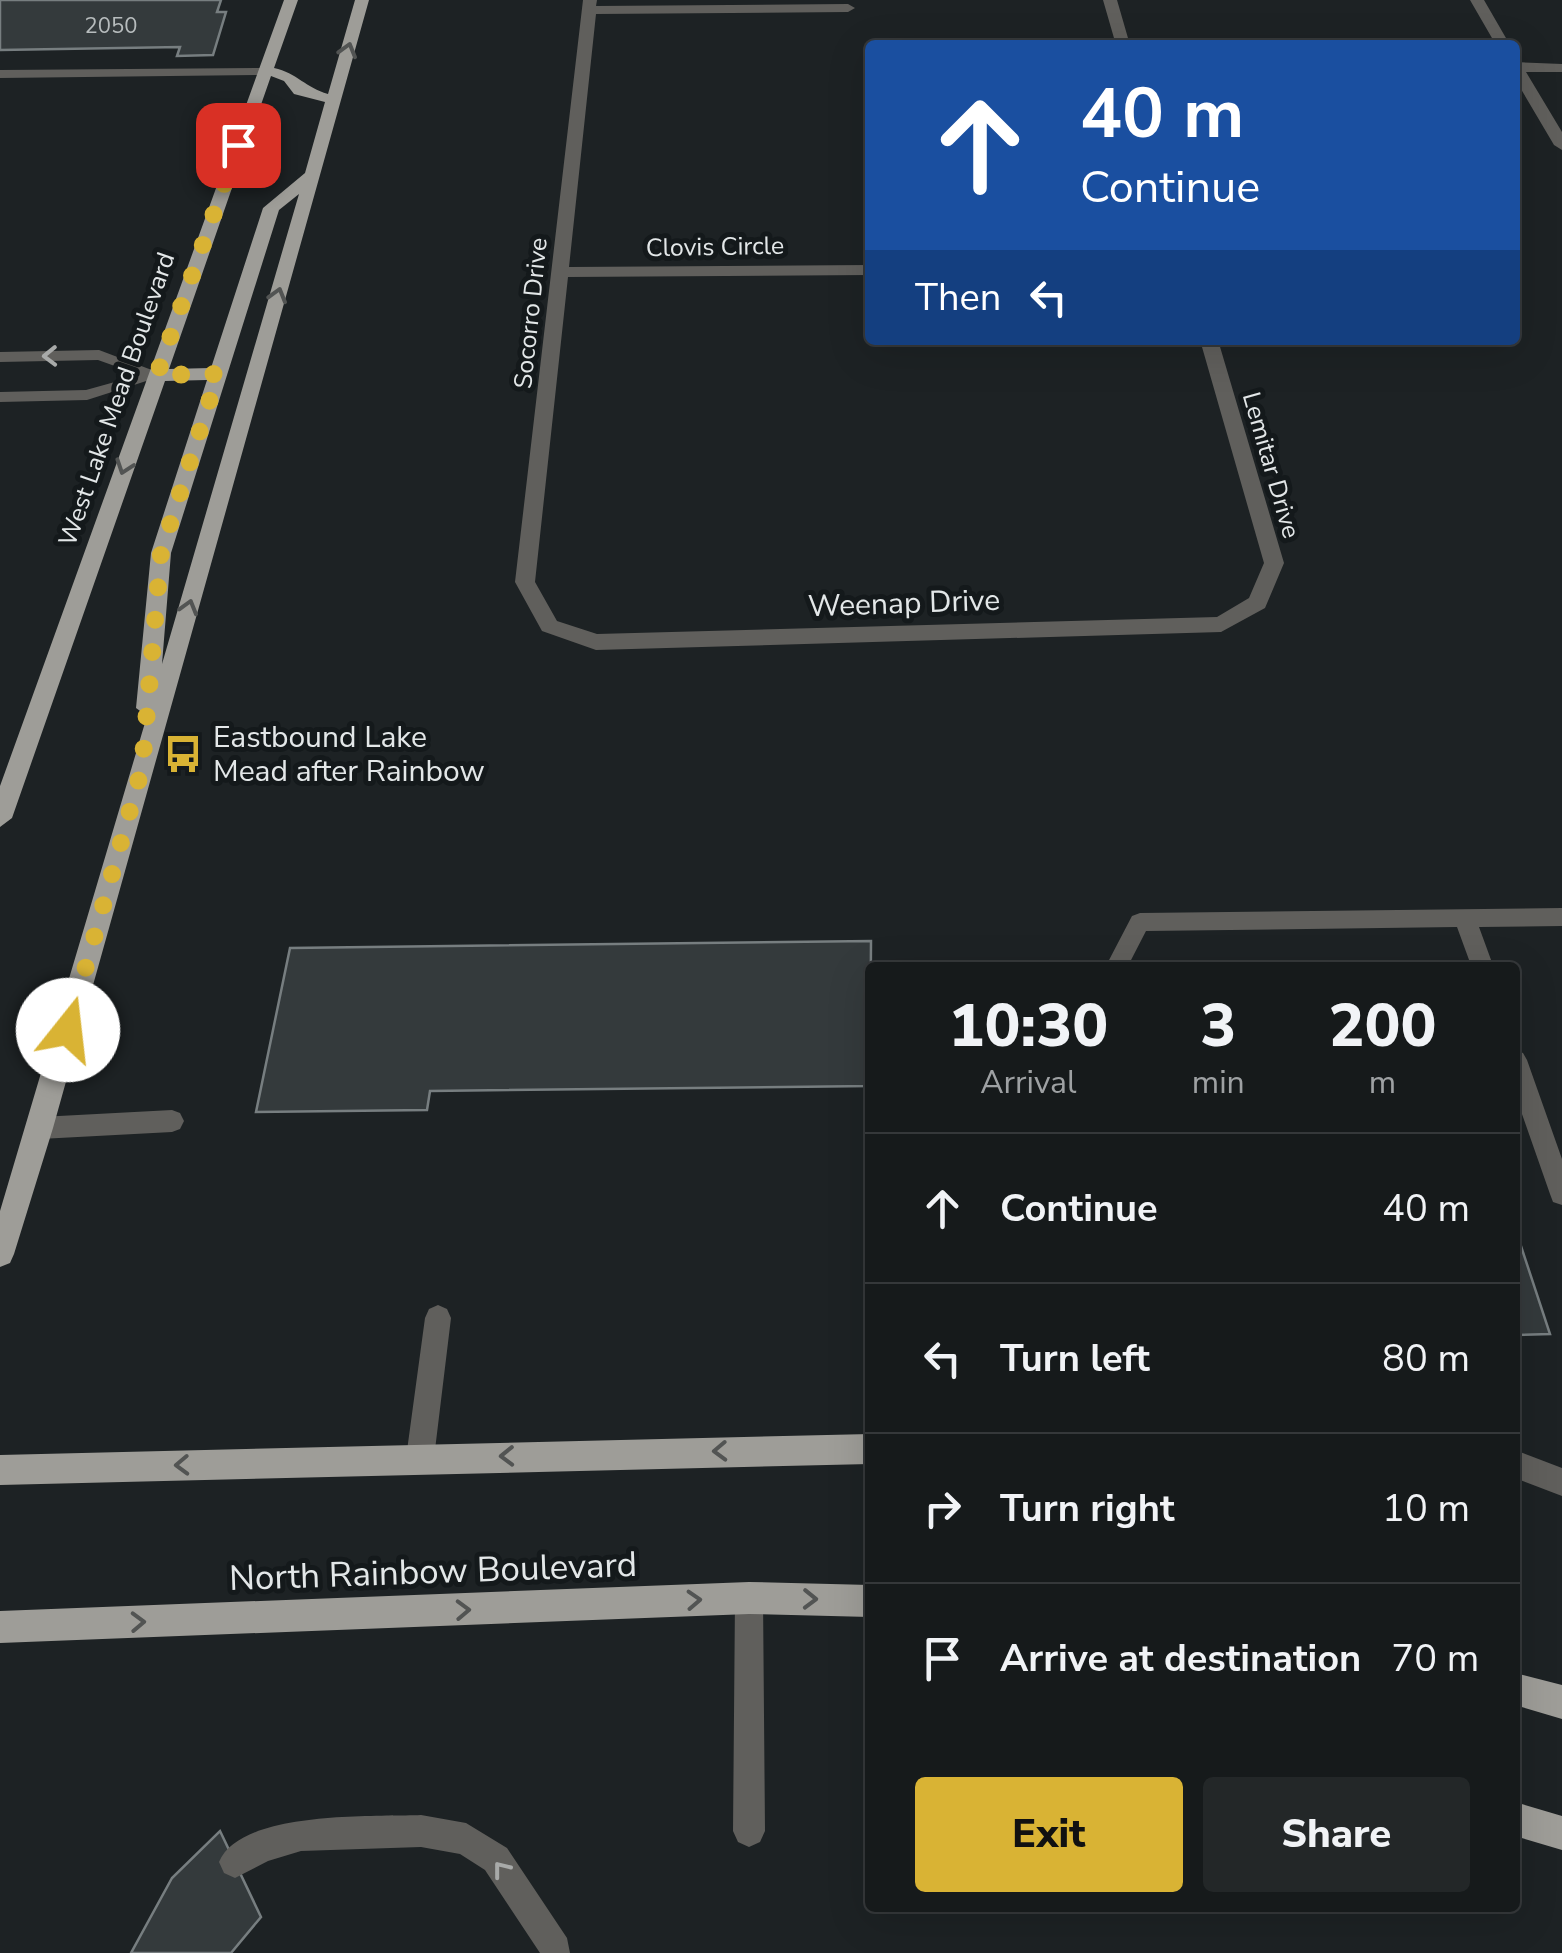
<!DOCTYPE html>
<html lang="en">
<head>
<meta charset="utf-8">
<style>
  :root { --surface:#161a1b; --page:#232728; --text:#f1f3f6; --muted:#9ea1a3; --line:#35383a; --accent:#d9b334 }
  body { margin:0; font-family:"Nunito Sans",sans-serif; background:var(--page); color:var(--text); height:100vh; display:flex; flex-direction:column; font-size:38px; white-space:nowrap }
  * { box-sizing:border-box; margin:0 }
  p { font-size:32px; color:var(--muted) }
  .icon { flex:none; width:55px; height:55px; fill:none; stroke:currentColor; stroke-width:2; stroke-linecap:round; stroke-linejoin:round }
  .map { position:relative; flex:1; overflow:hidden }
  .panel { position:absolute; left:865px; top:962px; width:655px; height:950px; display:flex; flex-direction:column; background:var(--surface); border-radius:10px; box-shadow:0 10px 40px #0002,0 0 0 2px var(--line) }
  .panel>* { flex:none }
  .guide { position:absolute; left:865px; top:40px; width:655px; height:305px; border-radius:10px; box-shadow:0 10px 40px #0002,0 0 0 2px var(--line); background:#1a4fa0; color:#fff; overflow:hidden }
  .pin { position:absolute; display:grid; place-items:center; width:85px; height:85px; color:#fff; margin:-42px; border-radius:20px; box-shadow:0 5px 15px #0006 }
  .me { position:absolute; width:110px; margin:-55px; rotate:16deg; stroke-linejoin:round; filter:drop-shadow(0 0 8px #0008) }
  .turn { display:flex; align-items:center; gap:35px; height:210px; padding:0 50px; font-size:45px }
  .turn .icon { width:130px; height:130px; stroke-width:2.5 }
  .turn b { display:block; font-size:70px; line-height:85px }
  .then { display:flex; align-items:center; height:95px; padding:0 50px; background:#0003; gap:20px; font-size:38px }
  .eta { display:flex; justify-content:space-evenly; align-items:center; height:170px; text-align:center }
  .eta b { font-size:60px; font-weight:800; line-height:70px }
  .action { display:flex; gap:20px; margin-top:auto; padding:20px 50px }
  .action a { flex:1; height:115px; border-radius:10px; background:var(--accent); color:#111; font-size:40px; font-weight:800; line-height:115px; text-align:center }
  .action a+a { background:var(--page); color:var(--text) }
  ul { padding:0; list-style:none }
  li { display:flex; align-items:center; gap:30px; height:150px; padding:0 50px; border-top:2px solid var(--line) }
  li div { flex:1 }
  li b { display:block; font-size:38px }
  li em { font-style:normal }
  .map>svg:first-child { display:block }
  .building { fill:#343a3c; stroke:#777e80; stroke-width:2.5 }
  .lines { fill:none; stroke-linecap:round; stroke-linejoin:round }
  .service { fill:#605f5c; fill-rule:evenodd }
  .minor { fill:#605f5c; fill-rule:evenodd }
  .primary { fill:#9e9d98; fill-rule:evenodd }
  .oneway { stroke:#525453 }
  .oneway2 { stroke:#a8aaa9 }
  .route { stroke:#d9b334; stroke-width:18; stroke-dasharray:0 32.4 }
  .labels { text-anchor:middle; stroke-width:10; stroke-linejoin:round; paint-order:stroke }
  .far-number-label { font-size:22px; fill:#b7bcbd }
  .far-street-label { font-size:25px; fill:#e3e7e8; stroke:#14191b }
  .street-label { font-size:30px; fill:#e3e7e8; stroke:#14191b }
  .poi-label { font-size:30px; fill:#e3e7e8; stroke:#14191b; text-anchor:start }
  .near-street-label { font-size:35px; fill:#e3e7e8; stroke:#14191b }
</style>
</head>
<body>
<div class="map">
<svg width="1562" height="1953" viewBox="0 0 1562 1953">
  <rect width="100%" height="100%" fill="#1d2224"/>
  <!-- building -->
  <path class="building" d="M0,0H221L217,12H226L213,55L177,56L180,47L0,50Z
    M871,941L870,1086L430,1091L427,1110L256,1112L290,948Z
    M1515,1228L1550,1334L1515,1335Z
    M220,1831L261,1917L231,1953H131L172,1878Z"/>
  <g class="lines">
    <!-- service -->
    <path class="service" d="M269,68L271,71L264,75L0,78V70Z
      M99,350L165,375L87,400L0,402V392L86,390L140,375L98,360L0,362V352Z
      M1562,908V926L1479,927L1494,968H1472L1457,927L1146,931L1130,962L1131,968H1109L1108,962L1132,916L1140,913Z
      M1515,1050L1523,1053L1527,1060L1562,1159V1205L1553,1202L1550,1194L1515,1094Z
      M172,1110L180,1113L184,1121L180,1129L172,1132L40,1139L32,1136L28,1128L32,1120L40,1117Z
      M438,1305L447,1309L451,1318L434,1458L430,1468L420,1472L410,1468L406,1458L425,1318L429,1309Z
      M1515,1450L1562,1468V1496L1515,1478Z
      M749,1584L759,1588L763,1598L765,1831L760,1842L749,1847L738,1842L733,1831L735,1598L739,1588Z
      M421,1815L466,1823L507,1848L567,1938L570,1953H540L485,1870L460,1854L421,1847L301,1851L268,1861L235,1878L224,1873L219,1862C241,1810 373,1817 421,1815Z"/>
    <!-- minor -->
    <path class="minor" d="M583,0H597L596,6L848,4L855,8L848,12L596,14L569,267L870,265V275L568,277L535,582L557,621L597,634L1217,617L1249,598L1264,563L1200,340H1218L1284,563L1265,608L1221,632L596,650L542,631L515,582Z
      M1103,0H1117L1130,45H1116Z
      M1470,0H1484L1510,45H1496Z
      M1515,62L1562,64V72H1526L1562,132V150L1554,145L1515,79Z"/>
    <!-- primary -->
    <path class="primary" d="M284,0H298L274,68C297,73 306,88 328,94L355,0H369L53,1128L14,1254L10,1263L0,1267V1211L147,716L136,708L151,553L207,380L165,381L12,818L0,827V786ZM271,76L284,81L294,94L325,102L305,173L263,208L211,368L169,369ZM299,194L162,664L171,553L279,210Z
      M870,1434V1464L0,1485V1455Z
      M749,1582L870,1585V1617L749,1614L0,1643V1611Z
      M1515,1673L1562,1685V1719L1515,1705Z
      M1515,1802L1562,1816V1850L1515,1836Z"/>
  </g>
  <!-- one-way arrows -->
  <defs><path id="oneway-chevron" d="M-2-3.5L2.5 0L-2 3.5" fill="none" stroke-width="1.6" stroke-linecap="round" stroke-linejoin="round" transform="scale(2.5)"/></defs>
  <g class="oneway">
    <use href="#oneway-chevron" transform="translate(348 50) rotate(-74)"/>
    <use href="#oneway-chevron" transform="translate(278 295) rotate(-74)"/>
    <use href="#oneway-chevron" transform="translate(124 467) rotate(109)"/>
    <use href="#oneway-chevron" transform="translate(189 607) rotate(-74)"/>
    <use href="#oneway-chevron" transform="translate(720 1451) rotate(178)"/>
    <use href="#oneway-chevron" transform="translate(507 1456) rotate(179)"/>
    <use href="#oneway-chevron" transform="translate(182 1465) rotate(178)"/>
    <use href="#oneway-chevron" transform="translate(810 1599) rotate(1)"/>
    <use href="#oneway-chevron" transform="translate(694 1600) rotate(-3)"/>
    <use href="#oneway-chevron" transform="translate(463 1610) rotate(-2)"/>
    <use href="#oneway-chevron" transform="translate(138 1622) rotate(-2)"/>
  </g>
  <g class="oneway2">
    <use href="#oneway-chevron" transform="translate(50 356) rotate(179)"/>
    <use href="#oneway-chevron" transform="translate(501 1869) rotate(-128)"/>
  </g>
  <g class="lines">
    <!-- route -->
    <path class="route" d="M68,1030L142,768L161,553L218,374L157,375L238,145"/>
  </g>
  <!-- icons -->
  <defs>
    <g id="bus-bare" transform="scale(3)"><path d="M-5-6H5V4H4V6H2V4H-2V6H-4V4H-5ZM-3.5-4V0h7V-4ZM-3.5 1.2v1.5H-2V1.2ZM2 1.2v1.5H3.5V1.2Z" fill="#d9b334" stroke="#14191b" stroke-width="2.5" paint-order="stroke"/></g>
  </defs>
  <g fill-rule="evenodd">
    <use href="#bus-bare" x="183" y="754"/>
  </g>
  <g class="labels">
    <!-- far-number labels -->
    <g class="far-number-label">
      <text x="111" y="33">2050</text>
    </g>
    <!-- far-street labels -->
    <g class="far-street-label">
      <text transform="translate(715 246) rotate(-1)" y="9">Clovis Circle</text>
      <text transform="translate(530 313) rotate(-84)" y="9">Socorro Drive</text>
      <text transform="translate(116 399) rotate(-71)" y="9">West Lake Mead Boulevard</text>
      <text transform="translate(1272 465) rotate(74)" y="9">Lemitar Drive</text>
    </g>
    <!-- street labels -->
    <g class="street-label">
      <text transform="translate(904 603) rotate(-2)" y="10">Weenap Drive</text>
    </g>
    <!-- poi labels -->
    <g class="poi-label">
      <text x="213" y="747">Eastbound Lake<tspan x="213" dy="34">Mead after Rainbow</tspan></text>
    </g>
    <!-- near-street labels -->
    <g class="near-street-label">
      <text transform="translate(433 1571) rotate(-2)" y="12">North Rainbow Boulevard</text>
    </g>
  </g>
</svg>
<div class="pin" style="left:238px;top:145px;background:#d93025"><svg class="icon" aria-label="arrive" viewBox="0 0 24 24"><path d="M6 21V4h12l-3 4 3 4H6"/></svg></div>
<svg class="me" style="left:68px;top:1030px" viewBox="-20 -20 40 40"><circle r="19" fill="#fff"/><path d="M0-13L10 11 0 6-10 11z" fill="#d9b334"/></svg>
<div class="guide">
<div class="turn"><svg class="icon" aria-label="ahead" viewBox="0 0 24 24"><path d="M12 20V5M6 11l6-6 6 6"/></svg><div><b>40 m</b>Continue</div></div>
<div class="then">Then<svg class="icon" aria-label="left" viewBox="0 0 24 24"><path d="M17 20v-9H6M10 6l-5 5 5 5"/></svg></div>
</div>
<section class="panel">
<div class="eta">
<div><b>10:30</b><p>Arrival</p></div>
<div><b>3</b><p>min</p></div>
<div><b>200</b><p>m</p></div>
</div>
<ul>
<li><svg class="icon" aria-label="ahead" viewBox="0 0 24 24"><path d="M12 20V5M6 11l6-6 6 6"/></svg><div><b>Continue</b></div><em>40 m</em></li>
<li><svg class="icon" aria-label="left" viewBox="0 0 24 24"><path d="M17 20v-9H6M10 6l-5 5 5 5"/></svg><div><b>Turn left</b></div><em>80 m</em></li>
<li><svg class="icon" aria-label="right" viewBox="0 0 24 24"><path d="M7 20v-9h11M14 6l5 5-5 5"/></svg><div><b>Turn right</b></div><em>10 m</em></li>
<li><svg class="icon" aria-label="arrive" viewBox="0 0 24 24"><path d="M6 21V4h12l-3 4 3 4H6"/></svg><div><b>Arrive at destination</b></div><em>70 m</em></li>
</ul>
<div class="action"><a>Exit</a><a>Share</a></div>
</section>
</div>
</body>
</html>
